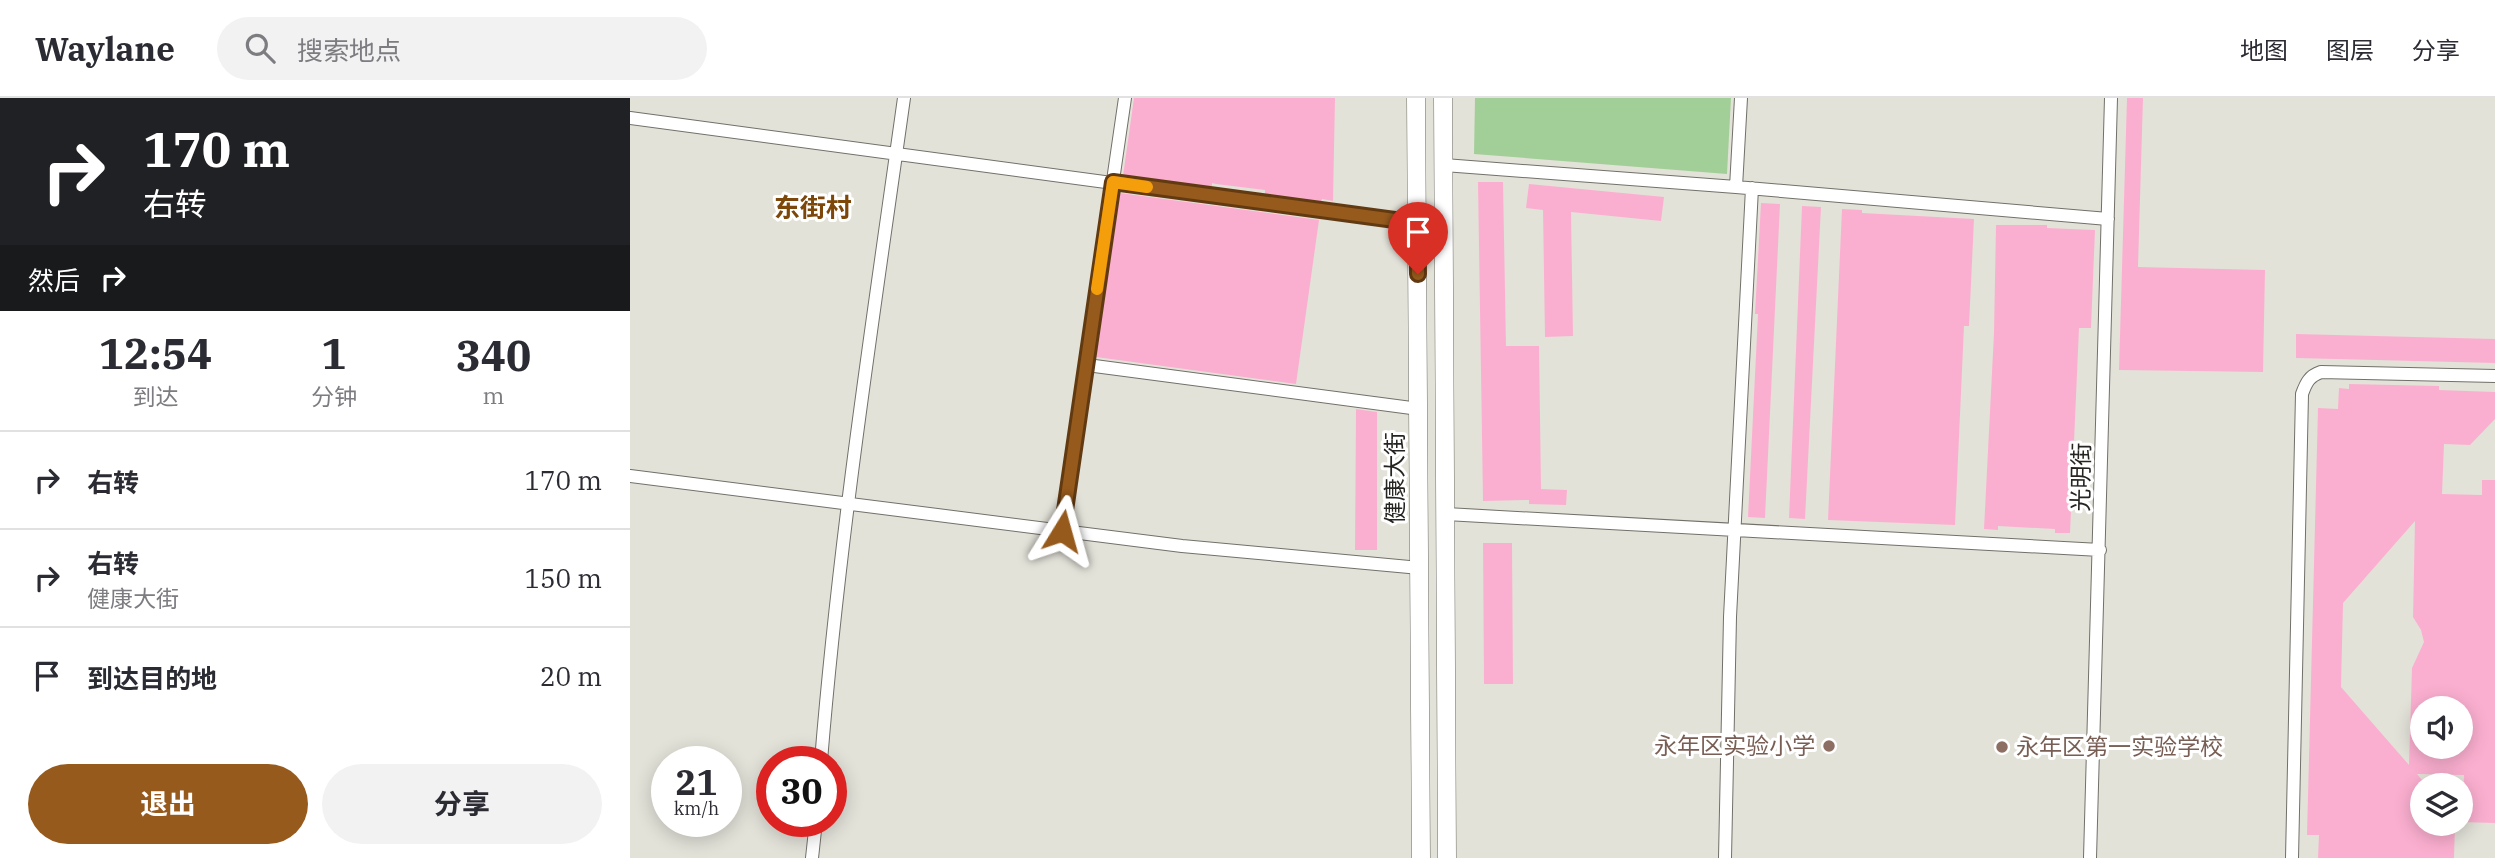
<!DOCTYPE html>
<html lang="zh">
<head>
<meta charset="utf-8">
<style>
  :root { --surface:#fff; --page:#f2f2f3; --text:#2b2b33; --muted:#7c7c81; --line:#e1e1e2; --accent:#965a1c }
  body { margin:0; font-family:"IBM Plex Serif","Noto Sans SC",serif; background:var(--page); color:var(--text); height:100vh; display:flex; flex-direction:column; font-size:26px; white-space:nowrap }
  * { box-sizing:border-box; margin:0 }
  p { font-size:23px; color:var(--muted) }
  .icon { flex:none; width:38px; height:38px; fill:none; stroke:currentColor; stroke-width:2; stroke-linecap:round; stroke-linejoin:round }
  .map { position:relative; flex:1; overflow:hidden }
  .panel { display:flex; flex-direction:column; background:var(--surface); width:630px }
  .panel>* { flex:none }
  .hud { background:#202124; color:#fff; overflow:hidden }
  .buttons { position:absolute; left:1780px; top:598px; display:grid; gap:14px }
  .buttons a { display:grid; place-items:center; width:63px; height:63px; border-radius:50%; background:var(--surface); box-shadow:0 4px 18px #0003; font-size:35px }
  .speed { position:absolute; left:21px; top:648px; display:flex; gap:14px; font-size:35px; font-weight:700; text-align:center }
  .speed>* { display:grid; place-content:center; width:91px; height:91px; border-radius:50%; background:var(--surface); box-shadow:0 4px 18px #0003; line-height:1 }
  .speed small { font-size:18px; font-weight:400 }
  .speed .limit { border:10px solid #d22; background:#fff; color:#111 }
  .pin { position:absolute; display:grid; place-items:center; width:60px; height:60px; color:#fff; margin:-72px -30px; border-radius:50% 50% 50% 0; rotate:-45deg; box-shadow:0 0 7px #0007 }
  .pin .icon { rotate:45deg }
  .me { position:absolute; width:77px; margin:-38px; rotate:8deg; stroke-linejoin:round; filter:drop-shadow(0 0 5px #0008) }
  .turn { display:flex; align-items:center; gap:24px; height:147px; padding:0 28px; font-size:32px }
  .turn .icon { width:91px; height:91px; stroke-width:2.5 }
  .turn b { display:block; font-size:49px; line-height:60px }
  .then { display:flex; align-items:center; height:66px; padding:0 28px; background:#0003; gap:14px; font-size:26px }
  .eta { display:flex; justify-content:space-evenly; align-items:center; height:119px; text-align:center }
  .eta b { font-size:42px; font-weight:700; line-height:49px }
  .action { display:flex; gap:14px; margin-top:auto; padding:14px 28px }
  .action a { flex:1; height:80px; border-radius:42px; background:var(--accent); color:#fff; font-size:28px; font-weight:700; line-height:80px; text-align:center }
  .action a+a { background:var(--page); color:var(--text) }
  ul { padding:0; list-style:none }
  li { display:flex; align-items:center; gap:21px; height:98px; padding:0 28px; border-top:2px solid var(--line) }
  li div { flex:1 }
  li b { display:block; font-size:26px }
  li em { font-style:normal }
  header { display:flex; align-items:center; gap:42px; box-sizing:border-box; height:98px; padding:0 35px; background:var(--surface); border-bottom:2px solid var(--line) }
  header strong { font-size:33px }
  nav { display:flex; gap:38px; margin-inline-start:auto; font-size:24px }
  .search { width:490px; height:63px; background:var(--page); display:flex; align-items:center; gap:18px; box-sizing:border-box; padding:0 24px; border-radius:38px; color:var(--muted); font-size:26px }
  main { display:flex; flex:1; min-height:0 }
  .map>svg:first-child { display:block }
  .green { fill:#a2cf98 }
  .building { fill:#fbafd0; fill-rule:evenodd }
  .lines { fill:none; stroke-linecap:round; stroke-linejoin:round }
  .minor-casing { stroke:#717069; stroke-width:14 }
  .secondary-casing { stroke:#717069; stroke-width:19 }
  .minor { stroke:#fff; stroke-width:12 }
  .secondary { stroke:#fff; stroke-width:18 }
  .route-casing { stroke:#623a12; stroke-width:18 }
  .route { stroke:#965a1c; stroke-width:12 }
  .slow { stroke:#f59e0b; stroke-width:12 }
  .education-dot { fill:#8d6e63; stroke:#fff; stroke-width:2.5 }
  .labels { text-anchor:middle; stroke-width:6; stroke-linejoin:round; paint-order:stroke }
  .street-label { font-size:23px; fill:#252421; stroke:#fff }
  .education-label { font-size:23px; fill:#785e54; stroke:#fff; text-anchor:end }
  .quarter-label { font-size:26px; font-weight:bold; fill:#7d470a; stroke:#fff }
</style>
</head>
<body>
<header>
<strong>Waylane</strong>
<div class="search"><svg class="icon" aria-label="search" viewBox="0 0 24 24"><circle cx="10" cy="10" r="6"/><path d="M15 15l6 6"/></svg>搜索地点</div>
<nav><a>地图</a><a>图层</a><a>分享</a></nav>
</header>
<main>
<section class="panel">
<div class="hud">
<div class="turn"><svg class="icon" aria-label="right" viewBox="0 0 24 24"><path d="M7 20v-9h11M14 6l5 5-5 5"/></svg><div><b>170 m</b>右转</div></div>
<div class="then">然后<svg class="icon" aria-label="right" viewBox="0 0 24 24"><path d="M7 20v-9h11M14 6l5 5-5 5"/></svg></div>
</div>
<div class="eta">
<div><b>12:54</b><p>到达</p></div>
<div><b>1</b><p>分钟</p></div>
<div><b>340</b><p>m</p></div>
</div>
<ul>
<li><svg class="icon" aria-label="right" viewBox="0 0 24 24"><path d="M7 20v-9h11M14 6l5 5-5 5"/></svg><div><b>右转</b></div><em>170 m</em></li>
<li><svg class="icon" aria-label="right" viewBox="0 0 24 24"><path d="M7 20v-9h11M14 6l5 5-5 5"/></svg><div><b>右转</b><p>健康大街</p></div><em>150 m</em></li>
<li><svg class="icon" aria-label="arrive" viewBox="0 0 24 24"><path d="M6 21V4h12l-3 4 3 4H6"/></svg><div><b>到达目的地</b></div><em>20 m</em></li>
</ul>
<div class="action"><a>退出</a><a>分享</a></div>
</section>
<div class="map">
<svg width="1865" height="760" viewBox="0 0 1865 760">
  <rect width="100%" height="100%" fill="#e3e2d9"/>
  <!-- green -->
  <path class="green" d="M845,0H1101L1097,76L844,56Z"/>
  <!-- building -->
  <path class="building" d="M504,0H705L703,103L692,101L691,104L635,97V92L586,86L582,85V90L493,78Z
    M1497,0H1513L1508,169L1635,172L1633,274L1489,272Z
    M848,84H873L876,248H909L911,391L937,392L936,407L899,406V402L853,403Z
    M899,86L1034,99L1031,123L941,114L943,238L915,239L913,112L896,110Z
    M490,95L689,122L666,286L466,259Z
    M1131,105L1150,106L1135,420L1118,419L1128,216H1125Z
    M1172,108L1191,109L1175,421L1159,420Z
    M1212,111L1232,112V115L1344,121L1339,228H1334L1325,427L1198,422Z
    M1366,127H1417V130L1465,132L1461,230H1449L1440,435H1425V431L1368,428V432L1354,431L1364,235Z
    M1666,236L1865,241V265L1666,260Z
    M1719,286L1809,288V292L1865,294V321L1840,347L1814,346L1812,396L1852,397V382H1865V725L1830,724V710H1833L1834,677L1787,676L1792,682V726H1825L1824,760H1688L1689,737H1677L1688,310L1708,311L1709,290L1719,291ZM1785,423L1783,519L1791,532L1794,544L1782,570L1779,667L1711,589L1713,505ZM1792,611H1830V649H1792Z
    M726,311L747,314V452H725Z
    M853,445H882L883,586H854Z"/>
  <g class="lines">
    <!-- minor casing -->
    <g class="minor-casing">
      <path id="minor" d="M0,20L787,126
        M814,67L1106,89L1478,121
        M1106,89L1111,0
        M457,267L789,311
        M0,378L552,448L790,470
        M816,416L1470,452
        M432,433L495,0
        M191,663C209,441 243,221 274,0
        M182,760L186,723
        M1095,760L1100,519L1122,90
        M1460,760L1481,0
        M1662,760L1672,296C1676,285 1679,278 1691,274L1865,278"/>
    </g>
    <!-- secondary casing -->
    <g class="secondary-casing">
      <path id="secondary" d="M786,0L791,760
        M813,0L817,760"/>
    </g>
    <!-- minor -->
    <use href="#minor" class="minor"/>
    <!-- secondary -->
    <use href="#secondary" class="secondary"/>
  </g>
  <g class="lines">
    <!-- route casing -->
    <g class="route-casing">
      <path id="route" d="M432,433L483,84L787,125L788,176"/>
    </g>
    <!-- route -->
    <use href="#route" class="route"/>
    <!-- slow -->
    <path class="slow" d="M467,191L483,84L517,89"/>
  </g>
  <!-- markers -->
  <g class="education-dot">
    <circle cx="1199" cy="648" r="7"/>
    <circle cx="1372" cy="649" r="7"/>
  </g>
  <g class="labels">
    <!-- street labels -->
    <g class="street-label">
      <text transform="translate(1451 379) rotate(-89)" y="8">光明街</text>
      <text transform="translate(765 380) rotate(-90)" y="8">健康大街</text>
    </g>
    <!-- education labels -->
    <g class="education-label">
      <text x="1185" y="656">永年区实验小学</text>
      <text x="1386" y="657" text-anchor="start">永年区第一实验学校</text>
    </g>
    <!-- quarter labels -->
    <g class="quarter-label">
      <text x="183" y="119">东街村</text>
    </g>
  </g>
</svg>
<div class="buttons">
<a><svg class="icon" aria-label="sound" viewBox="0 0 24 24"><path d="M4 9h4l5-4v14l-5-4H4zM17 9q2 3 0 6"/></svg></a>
<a><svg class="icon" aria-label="layers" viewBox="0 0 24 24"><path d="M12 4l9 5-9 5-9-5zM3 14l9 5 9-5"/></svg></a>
</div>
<div class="speed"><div>21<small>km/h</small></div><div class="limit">30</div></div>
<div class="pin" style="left:788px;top:176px;background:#d93025"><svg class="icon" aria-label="arrive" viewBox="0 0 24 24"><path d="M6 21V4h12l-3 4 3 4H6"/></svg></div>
<svg class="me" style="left:432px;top:433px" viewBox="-20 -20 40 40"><path d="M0-17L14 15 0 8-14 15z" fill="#965a1c" stroke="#fff" stroke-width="4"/></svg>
</div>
</main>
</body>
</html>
